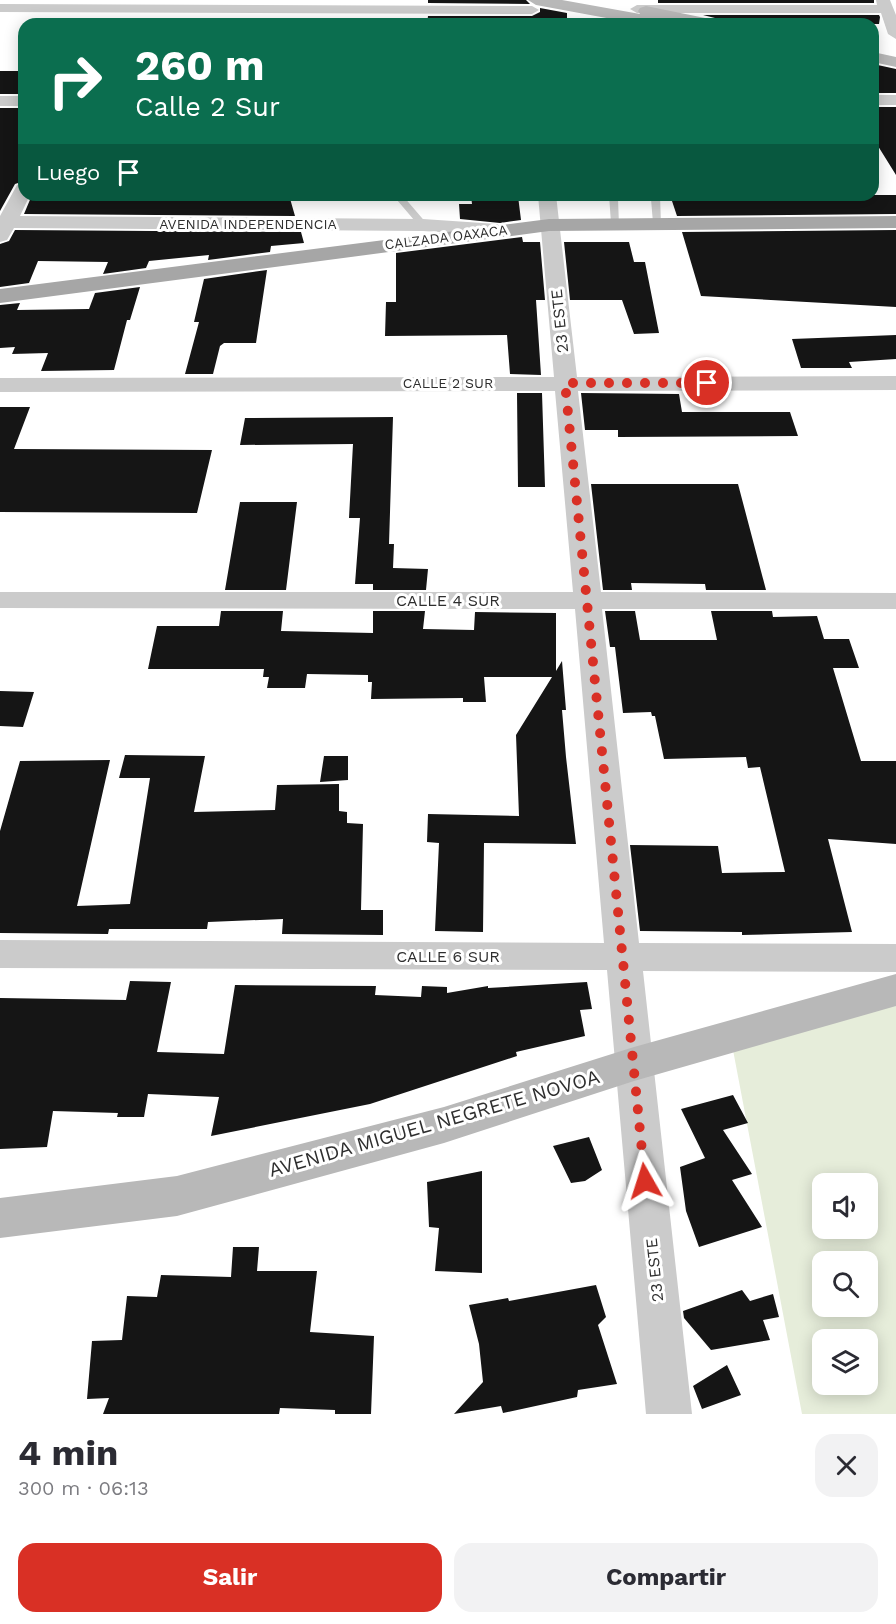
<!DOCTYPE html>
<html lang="es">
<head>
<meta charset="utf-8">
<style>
  :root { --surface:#fff; --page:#f2f2f3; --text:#2b2b33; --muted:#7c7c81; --accent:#d93025 }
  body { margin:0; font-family:"Work Sans",sans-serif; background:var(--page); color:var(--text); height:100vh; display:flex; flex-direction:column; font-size:22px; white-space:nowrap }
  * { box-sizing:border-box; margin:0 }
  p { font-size:20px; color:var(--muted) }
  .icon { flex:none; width:33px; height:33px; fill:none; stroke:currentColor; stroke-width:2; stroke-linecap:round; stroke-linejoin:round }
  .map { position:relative; height:1414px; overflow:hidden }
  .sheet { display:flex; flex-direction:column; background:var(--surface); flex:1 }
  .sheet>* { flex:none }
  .hud { position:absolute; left:18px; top:18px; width:861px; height:183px; border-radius:18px; box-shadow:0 3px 15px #0003; background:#0b6e4f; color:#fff; overflow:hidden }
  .fabs { position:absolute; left:812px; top:1173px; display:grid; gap:12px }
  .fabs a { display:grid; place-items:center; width:66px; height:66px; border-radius:12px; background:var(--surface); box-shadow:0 3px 15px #0003; font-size:30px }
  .pin { position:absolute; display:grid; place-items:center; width:51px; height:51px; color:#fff; margin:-26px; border:3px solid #fff; border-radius:50%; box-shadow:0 2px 6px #0007 }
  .me { position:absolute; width:66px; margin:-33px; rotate:354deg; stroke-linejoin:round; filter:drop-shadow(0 0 4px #0008) }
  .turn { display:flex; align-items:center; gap:21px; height:126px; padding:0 18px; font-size:27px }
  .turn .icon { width:78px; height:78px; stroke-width:2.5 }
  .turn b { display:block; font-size:42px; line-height:51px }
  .then { display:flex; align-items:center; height:57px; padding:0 18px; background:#0003; gap:12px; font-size:22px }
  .round { display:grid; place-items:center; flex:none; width:63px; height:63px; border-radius:18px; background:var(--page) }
  .summary { display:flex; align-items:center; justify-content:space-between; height:102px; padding:0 18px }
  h1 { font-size:36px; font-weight:700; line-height:45px }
  .cta { display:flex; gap:12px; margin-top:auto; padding:12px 18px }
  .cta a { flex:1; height:69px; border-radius:18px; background:var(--accent); color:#fff; font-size:24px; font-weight:700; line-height:69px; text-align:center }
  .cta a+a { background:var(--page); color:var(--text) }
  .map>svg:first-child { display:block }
  .green { fill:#e6edda; fill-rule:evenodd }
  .building { fill:#151515 }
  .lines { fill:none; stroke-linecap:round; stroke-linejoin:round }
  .lane { fill:#cbcbcb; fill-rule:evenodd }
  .street { fill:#cbcbcb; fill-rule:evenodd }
  .secondary { fill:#b8b8b8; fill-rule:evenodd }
  .primary { fill:#a6a6a6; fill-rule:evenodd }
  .route { stroke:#d93025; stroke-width:10; stroke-dasharray:0 18 }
  .labels { text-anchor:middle; stroke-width:6; stroke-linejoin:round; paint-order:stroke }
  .far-street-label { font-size:14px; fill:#2e2e2e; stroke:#fff }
  .street-label { font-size:16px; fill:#2e2e2e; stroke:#fff }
  .near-street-label { font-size:20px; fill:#2e2e2e; stroke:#fff }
</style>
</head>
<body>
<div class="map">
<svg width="896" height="1414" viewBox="0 0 896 1414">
  <rect width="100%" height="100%" fill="#fff"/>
  <!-- green -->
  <path class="green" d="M210,18L373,19L400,24H163Z
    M896,998V1414H802L733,1050ZM822,1184H867V1228H822ZM822,1262H867V1306H822ZM822,1340H867V1384H822Z"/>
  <!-- building -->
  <path class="building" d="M428,0H526L530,4L428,3Z
    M658,0H874V3H658Z
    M540,8L567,13V24H427L428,16H532L540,12Z
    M703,15H879L880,17L879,24H724L719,23L715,18Z
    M873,64L896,69V93H873Z
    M0,71H24V94H0Z
    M873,107H896V175L873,138Z
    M0,108H24V181L15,184L0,211Z
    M32,195H289L295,216L24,214Z
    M471,195L518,196L521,220L500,223L460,219L459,204H472Z
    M670,195H896V214L677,216Z
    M15,230L301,232L304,243L271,246L270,252L208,260L209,255L149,261L146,268L103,274L108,262L38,261L29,283L0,287V244L9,241Z
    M896,230V307L701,296L682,232Z
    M522,237L523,242H540L545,300H536L541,375L510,374L507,335L385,336L386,302H396V253Z
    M564,242H629L634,262H645L659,333L634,334L622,300H570Z
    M267,270L256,343H224L220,346L213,374H185L199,322H194L204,279Z
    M140,287L130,320H127L114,370L41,371L48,353L12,354L15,347L0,348V305L20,303L17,310L89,309L95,293Z
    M896,335V359L849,362L852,368H801L792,339Z
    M517,393H542L545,487H518Z
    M581,393L679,394L682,412H790L798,436L618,437V430H585Z
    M0,407H30L14,449L212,450L197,513L0,512Z
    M393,417L389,544H394L393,568L428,569L426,590H373V584H355L360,518H349L353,444L240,445L245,418Z
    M591,484H738L766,590H706L705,584L631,583L632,590H603Z
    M240,502H297L286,590H225Z
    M221,611H283L281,631L373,633V611H425L423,629L474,630L475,612L556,613V671L562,661L566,710H562L566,757L576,844L484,843L483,932L435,931L439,843L427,842L428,814L519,816L516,735L552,677H484L486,702H463V698L371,699L372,682H368V675L307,674L305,688H267L269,677H263L264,669H148L157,626H219Z
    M605,611H635L640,640H717L711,611H772L773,617L817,616L824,639H849L859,668H833L861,761H896V844L828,839L852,932L742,935V932L640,931L630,845L718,846L722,873L785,872L760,767L748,768L746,757L664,759L655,716H652L651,712L623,713L615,647H610Z
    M0,691L34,692L23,727L0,726Z
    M125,755L205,756L194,812L275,810L277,785L339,784V811L347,812V823L363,824L361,910H383V935L282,934L283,919L208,922L207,929H109L108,934L0,933V831L20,761L110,760L77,906L130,904L150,778H119Z
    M324,756H348V780L320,782Z
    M130,981L171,982L157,1052L224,1054L235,985L376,986L375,995L421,997L422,986L447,987V993L488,986V988L587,982L592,1009L580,1010L585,1036L516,1052L517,1056L370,1104L211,1136L219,1097L148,1094L144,1117H117L118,1113L53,1111L47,1147L0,1149V998L126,1000Z
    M733,1095L748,1123L723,1130L752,1174L732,1180L762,1227L699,1247L686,1211L680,1167L705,1158L681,1109Z
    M589,1137L602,1170L585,1181L571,1183L553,1146Z
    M482,1171V1273L435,1271L439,1228L429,1227L427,1182Z
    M233,1247H259L257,1271H317L310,1332L374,1336L371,1414H335V1410L280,1408L279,1414H103L109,1398L87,1399L92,1341L122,1340L127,1296L157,1297L161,1275L231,1277Z
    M596,1285L606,1317L598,1325L617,1384L578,1390L577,1397L503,1413L501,1406L454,1414L483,1382L479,1344L469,1305L508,1298L509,1301Z
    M742,1290L750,1301L773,1294L779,1317L763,1320L770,1340L711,1350L684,1318L683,1311Z
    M727,1365L741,1395L702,1409L693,1386Z"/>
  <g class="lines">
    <!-- lane -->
    <path class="lane" d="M375,195L403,196L428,225L420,227L397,200Z
      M609,195L626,196L618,199L619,225L611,223Z
      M638,195H660L661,225L653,223L651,199L639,198Z"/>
    <!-- street -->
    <path class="street" d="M876,0H890L896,15V39L888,34L881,13H637L630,9L637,5H877Z
      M0,4L532,6L539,10L532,14L0,12Z
      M873,95H896V105H873Z
      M0,96H24V106H0Z
      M24,183V195H30L20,216L423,219L497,224L507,230L497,236L423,231L14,228L7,240L0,242V216L17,185Z
      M538,195H556L577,377L896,376V390L578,391L601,592L896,593V609H602L639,943L896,944V972L643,971L692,1414H646L607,970L0,968V940L604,943L575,609L0,608V592H573L555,391L0,392V378L554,377Z"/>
    <!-- secondary -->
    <path class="secondary" d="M528,0H562L640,14L638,11L640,8L646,6L715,20L717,24L672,21L674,24H639L536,5Z
      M873,52L896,57V67L873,62Z
      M896,974V1006L634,1081L444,1143L177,1216L0,1238V1198L177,1176L444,1107L634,1047Z"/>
    <!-- primary -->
    <path class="primary" d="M896,216V228L549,231L0,303V289L549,219Z"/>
  </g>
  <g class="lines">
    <!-- route -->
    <path class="route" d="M645,1181L565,383H707"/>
  </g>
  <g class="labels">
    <!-- far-street labels -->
    <g class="far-street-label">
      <text x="248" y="229">AVENIDA INDEPENDENCIA</text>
      <text transform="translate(446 237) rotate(-7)" y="5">CALZADA OAXACA</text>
      <text x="448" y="388">CALLE 2 SUR</text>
    </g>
    <!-- street labels -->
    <g class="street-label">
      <text transform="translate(559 321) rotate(-96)" y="6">23 ESTE</text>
      <text x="448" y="606">CALLE 4 SUR</text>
      <text x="448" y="962">CALLE 6 SUR</text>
      <text transform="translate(654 1270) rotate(-96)" y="6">23 ESTE</text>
    </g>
    <!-- near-street labels -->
    <g class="near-street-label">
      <text transform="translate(434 1123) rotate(-16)" y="7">AVENIDA MIGUEL NEGRETE NOVOA</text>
    </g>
  </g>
</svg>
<div class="fabs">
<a><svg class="icon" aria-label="sound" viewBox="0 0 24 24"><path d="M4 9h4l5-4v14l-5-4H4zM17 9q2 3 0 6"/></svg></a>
<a><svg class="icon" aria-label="search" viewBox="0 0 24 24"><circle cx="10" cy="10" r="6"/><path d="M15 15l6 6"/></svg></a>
<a><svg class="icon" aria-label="layers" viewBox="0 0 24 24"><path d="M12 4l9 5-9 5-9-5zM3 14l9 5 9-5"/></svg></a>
</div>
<div class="pin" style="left:707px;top:383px;background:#d93025"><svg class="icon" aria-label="arrive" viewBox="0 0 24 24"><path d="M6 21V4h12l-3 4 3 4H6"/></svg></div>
<svg class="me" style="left:645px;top:1181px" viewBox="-20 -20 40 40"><path d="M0-17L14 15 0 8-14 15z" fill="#d93025" stroke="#fff" stroke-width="4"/></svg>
<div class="hud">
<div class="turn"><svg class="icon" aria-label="right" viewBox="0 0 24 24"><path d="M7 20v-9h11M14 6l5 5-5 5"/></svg><div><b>260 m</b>Calle 2 Sur</div></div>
<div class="then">Luego<svg class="icon" aria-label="arrive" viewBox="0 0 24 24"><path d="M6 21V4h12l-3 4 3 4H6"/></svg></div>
</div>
</div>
<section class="sheet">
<div class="summary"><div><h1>4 min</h1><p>300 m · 06:13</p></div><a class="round"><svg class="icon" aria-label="close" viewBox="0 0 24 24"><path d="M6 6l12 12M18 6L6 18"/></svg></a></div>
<div class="cta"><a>Salir</a><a>Compartir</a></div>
</section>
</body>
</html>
